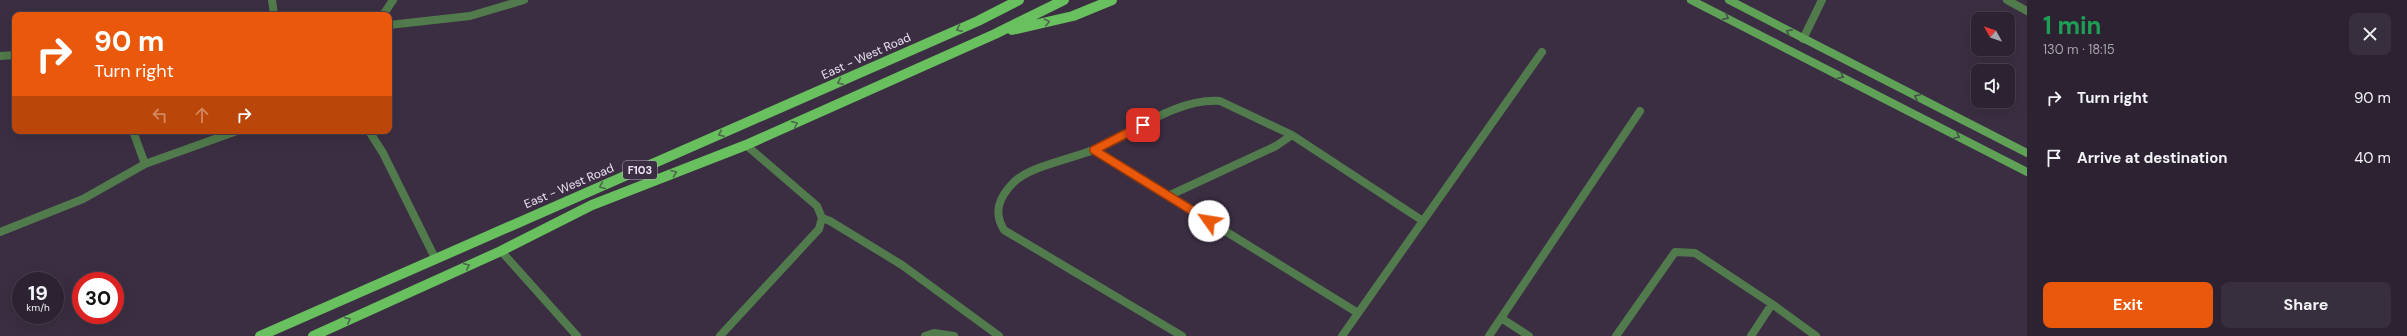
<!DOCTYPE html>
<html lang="en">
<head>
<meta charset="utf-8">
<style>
  :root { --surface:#2c2232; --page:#382f3e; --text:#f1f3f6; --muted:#a6a4ac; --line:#483f4d; --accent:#ea580c }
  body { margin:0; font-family:"DM Sans",sans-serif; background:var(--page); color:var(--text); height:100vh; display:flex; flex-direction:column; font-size:15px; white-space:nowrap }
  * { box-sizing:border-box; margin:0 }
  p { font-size:13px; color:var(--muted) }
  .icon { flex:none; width:22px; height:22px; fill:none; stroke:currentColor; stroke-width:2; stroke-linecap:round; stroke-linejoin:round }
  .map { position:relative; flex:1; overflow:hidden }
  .side { display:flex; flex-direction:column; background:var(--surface); width:380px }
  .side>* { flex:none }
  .guide { position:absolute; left:12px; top:12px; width:380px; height:122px; border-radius:8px; box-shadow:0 4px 16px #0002,0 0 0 1px var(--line); background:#ea580c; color:#fff; overflow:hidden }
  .needle { width:26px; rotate:310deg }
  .fabs { position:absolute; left:1971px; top:12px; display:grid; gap:8px }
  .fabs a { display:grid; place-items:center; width:44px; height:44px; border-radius:8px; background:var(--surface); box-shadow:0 4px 16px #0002,0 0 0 1px var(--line); font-size:20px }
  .speed { position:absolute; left:12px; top:272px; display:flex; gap:8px; font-size:20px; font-weight:700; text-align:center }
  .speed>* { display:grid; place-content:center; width:52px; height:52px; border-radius:50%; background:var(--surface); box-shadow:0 4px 16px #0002,0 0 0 1px var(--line); line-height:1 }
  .speed small { font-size:10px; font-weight:400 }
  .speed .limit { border:6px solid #d22; background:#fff; color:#111 }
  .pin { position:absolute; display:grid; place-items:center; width:34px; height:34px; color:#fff; margin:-17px; border-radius:8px; box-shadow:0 2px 6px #0006 }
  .me { position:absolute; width:44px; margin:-22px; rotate:302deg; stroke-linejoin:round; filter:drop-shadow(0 0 3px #0008) }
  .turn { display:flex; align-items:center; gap:14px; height:84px; padding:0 16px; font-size:18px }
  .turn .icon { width:52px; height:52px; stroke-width:2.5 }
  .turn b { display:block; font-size:28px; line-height:34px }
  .lanes { display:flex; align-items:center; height:38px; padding:0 16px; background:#0003; justify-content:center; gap:20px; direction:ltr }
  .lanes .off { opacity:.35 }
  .round { display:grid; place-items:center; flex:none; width:42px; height:42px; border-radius:8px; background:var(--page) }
  .headline { display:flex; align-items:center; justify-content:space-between; height:68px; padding:0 16px }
  h1 { font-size:24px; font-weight:700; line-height:30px; color:#1e9e55 }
  .button { display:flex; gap:8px; margin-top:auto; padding:8px 16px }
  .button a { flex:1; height:46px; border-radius:8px; background:var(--accent); color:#fff; font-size:16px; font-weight:700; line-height:46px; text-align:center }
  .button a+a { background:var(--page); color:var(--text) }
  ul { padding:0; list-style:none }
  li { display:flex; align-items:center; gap:12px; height:60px; padding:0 16px }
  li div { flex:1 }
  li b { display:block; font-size:15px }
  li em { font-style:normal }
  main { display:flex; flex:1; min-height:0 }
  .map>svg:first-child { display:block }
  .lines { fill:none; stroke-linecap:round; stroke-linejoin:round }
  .street { stroke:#517b4c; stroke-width:8 }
  .secondary { stroke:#5fa257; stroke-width:8 }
  .primary { stroke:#68c05e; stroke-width:10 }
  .oneway { stroke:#465148 }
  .oneway2 { stroke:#4d684d }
  .route-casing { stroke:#983908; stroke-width:10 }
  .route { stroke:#ea580c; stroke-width:7 }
  .labels { text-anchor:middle; stroke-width:4; stroke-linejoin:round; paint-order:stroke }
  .shield { fill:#3b2e42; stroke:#b6adbc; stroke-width:1 }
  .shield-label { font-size:11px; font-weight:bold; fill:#ebe3f0 }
  .street-label { font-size:12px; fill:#ebe3f0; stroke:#3b2e42 }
</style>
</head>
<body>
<main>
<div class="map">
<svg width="2027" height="336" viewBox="0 0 2027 336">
  <rect width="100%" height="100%" fill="#3b2e42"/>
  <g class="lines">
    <!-- street -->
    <path class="street" d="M272,0L274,15
      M2007,0L2027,11
      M383,15L393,0
      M389,25L470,16L524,0
      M1803,39L1822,0
      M0,56L15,55
      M133,131L145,164
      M369,131L383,153L435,258
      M1094,150L1358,313
      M1168,196L1276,146L1292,135L1423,221
      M822,218L830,221L902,265L999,336
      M0,232L83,199L145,164L237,131
      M501,251L577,336
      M1501,318L1529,336
      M720,336L819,229L822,218L817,206L746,145
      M925,336L934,333L954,336
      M1182,336L1004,230C993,212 999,197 1014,182C1031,166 1071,159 1093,150C1132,134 1175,98 1220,101L1292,135
      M1342,336L1542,52
      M1489,336L1640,111
      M1616,336L1675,252L1695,253L1772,304L1816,336
      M1751,336L1772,304"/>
    <!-- secondary -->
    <path class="secondary" d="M1691,0L2027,172
      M1729,0L2027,153"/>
    <!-- primary -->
    <path class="primary" d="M1012,30L1073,16L1112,0
      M260,336L978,21L1019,0
      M313,336L501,251L592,205L746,145L995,34L1064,0"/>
  </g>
  <!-- one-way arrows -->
  <defs><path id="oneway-chevron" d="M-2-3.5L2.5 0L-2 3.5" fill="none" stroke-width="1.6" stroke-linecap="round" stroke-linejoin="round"/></defs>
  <g class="oneway">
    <use href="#oneway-chevron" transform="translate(1726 17) rotate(26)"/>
    <use href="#oneway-chevron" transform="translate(1789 32) rotate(-153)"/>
    <use href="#oneway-chevron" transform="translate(1841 76) rotate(27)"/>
    <use href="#oneway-chevron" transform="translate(1917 97) rotate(-153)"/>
    <use href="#oneway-chevron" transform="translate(1957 136) rotate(27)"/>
  </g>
  <g class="oneway2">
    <use href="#oneway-chevron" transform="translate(1047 22) rotate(-13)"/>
    <use href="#oneway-chevron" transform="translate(959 29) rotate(156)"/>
    <use href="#oneway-chevron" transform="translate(840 82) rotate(156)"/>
    <use href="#oneway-chevron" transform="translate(795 124) rotate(-24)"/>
    <use href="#oneway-chevron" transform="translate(721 134) rotate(156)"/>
    <use href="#oneway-chevron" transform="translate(674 173) rotate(-21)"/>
    <use href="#oneway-chevron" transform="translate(602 186) rotate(157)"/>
    <use href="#oneway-chevron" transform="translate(467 266) rotate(-24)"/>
    <use href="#oneway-chevron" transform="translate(348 320) rotate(-24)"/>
  </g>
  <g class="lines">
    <!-- route casing -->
    <g class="route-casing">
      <path id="route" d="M1143,125L1094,150L1209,221"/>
    </g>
    <!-- route -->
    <use href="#route" class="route"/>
  </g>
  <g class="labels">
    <!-- shield labels -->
    <rect class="shield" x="623" y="161" width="34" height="18" rx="3"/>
    <g class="shield-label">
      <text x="640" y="174">F103</text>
    </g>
    <!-- street labels -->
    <g class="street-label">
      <text transform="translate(866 56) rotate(-24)" y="4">East - West Road</text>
      <text transform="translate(569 186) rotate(-23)" y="4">East - West Road</text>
    </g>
  </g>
</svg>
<div class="fabs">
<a><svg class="needle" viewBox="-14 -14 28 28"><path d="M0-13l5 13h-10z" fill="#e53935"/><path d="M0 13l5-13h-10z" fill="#a6a4ac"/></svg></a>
<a><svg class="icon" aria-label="sound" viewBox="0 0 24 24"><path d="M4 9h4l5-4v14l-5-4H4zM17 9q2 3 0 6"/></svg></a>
</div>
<div class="speed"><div>19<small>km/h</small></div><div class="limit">30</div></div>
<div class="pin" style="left:1143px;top:125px;background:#d93025"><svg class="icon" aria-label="arrive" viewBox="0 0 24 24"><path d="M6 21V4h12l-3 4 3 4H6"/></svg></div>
<svg class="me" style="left:1209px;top:221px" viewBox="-20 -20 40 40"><circle r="19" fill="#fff"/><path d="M0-13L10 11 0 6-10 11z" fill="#ea580c"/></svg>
<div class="guide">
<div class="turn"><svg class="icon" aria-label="right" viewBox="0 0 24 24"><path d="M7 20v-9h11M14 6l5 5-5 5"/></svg><div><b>90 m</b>Turn right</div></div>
<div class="lanes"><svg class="icon off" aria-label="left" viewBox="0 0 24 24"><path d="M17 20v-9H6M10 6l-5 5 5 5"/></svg><svg class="icon off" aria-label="ahead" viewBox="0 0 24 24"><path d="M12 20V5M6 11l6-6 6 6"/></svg><svg class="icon" aria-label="right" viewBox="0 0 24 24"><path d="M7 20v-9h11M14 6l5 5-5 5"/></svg></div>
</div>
</div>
<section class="side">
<div class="headline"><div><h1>1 min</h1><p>130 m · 18:15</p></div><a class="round"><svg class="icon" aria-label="close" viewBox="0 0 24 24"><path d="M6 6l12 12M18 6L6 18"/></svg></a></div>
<ul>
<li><svg class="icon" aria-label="right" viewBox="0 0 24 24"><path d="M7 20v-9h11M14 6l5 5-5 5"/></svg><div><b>Turn right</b></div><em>90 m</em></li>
<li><svg class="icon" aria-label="arrive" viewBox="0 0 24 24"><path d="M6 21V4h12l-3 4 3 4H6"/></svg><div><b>Arrive at destination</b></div><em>40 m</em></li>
</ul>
<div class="button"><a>Exit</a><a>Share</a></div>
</section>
</main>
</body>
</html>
